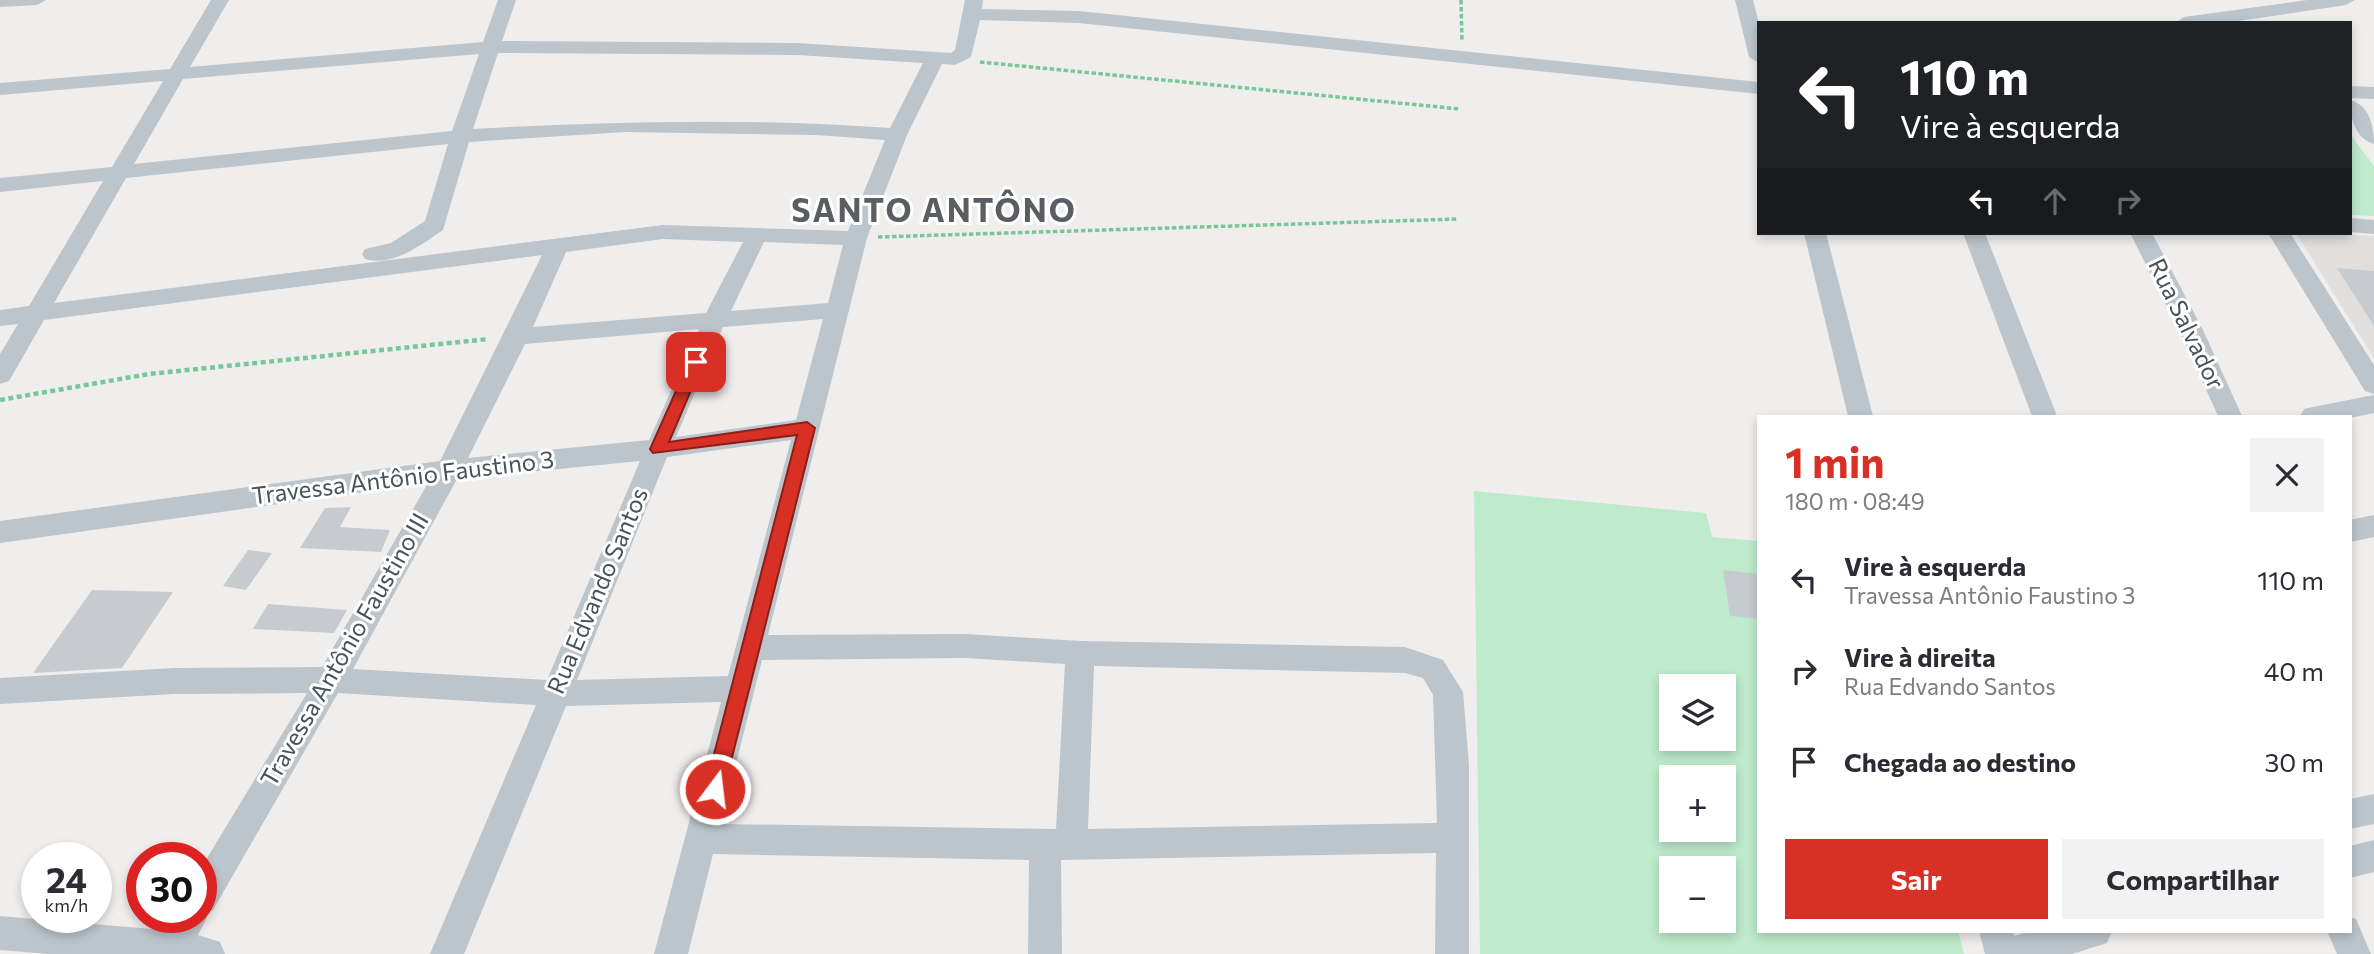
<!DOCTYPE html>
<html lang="pt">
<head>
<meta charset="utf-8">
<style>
  :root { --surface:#fff; --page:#f2f2f3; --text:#2b2b33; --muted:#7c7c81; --accent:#d93025 }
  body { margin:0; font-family:Commissioner,sans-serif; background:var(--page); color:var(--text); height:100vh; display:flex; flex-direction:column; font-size:26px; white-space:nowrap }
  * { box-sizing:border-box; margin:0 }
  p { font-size:23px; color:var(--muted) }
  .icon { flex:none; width:38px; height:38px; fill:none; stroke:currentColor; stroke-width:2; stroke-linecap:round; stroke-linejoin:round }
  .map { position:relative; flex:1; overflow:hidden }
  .side { position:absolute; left:1757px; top:415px; width:595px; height:518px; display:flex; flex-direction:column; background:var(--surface); border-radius:0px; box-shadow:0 4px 10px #0003 }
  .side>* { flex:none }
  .top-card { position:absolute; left:1757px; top:21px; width:595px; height:214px; border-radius:0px; box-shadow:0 4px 10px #0003; background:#202124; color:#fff; overflow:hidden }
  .buttons { position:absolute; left:1659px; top:674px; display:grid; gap:14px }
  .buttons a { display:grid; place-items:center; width:77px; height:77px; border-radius:0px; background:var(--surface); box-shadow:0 4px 10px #0003; font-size:35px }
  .speed { position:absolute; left:21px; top:842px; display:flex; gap:14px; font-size:35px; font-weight:700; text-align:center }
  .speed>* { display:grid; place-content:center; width:91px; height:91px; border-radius:50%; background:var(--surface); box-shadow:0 4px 10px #0003; line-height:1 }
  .speed small { font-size:18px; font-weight:400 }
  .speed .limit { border:10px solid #d22; background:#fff; color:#111 }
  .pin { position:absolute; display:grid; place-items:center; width:60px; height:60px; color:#fff; margin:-30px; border-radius:14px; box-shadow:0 4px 10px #0006 }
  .me { position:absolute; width:77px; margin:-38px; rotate:15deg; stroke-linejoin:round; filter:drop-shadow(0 0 5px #0008) }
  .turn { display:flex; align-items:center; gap:24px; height:147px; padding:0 28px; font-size:32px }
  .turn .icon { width:91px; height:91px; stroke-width:2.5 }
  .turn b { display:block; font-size:49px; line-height:60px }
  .lanes { display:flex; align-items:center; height:66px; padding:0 28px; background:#0003; justify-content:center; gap:35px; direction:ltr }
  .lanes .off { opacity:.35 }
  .round { display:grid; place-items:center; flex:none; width:74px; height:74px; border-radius:0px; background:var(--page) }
  .head { display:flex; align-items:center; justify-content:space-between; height:119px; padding:0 28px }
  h1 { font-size:42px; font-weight:700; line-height:52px; color:var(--accent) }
  .button { display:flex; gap:14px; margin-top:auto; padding:14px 28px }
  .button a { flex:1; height:80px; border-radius:0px; background:var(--accent); color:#fff; font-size:28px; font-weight:700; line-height:80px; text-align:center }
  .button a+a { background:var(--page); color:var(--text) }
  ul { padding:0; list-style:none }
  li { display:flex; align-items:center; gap:21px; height:91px; padding:0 28px }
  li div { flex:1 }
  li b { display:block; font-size:26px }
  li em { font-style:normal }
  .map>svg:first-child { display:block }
  .education { fill:#e1dede }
  .green { fill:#beebcc; fill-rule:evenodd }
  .building { fill:#c7cbd0 }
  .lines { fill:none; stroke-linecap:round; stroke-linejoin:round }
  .path-far1 { stroke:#78c79b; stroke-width:3.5; stroke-dasharray:4.5 2.5; stroke-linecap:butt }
  .path { stroke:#78c79b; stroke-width:4.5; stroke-dasharray:5 3.5; stroke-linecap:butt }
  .street { fill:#bcc5cc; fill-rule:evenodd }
  .route { fill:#d93025; stroke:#8d1f18; stroke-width:2 }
  .labels { text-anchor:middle; stroke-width:6; stroke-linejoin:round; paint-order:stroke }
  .street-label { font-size:24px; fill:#475259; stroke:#fff }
  .district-label { font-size:32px; font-weight:bold; letter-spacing:2px; fill:#5a5e62; stroke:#fff }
</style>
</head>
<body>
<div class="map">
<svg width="2374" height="954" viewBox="0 0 2374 954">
  <rect width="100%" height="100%" fill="#f0eded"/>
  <!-- education -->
  <path class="education" d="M2296,233L2374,236V358Z"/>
  <!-- green -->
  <path class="green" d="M2350,134L2374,166V216L2350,215Z
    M1474,491L1706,513L1712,537L1759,541V931H1958L1964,954H1480ZM1671,686H1724V738H1671ZM1671,777H1724V830H1671ZM1671,868H1724V920H1671Z"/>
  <!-- building -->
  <path class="building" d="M2337,268L2374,271V326Z
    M351,507L340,527L390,530L381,552L300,548L325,508Z
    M248,550L272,553L246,590L223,586Z
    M1723,570L1759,574V619L1730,616Z
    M92,590L173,592L122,668L33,673Z
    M268,604L347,610L334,633L253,629Z"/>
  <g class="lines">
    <!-- path-far1 -->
    <path class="path-far1" d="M1461,0L1462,42
      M980,62L1460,109
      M878,237L1458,219"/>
    <!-- path -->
    <path class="path" d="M0,400L149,374L489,339"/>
    <!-- street -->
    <path class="street" d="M0,0H46L37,5L0,7Z
      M211,0H229L190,67L483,42L498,0H516L502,41L797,43L951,53L955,50L965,0H983L982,9L1079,11L1759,82V94L1079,23L980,20L971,57L955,65L942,64L907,135L867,238L768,635L965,634L1080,641L1405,647L1443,660L1463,692L1469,765V954H1435L1436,853L1061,860L1062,954H1028L1029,860L713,854L688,954H654L721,702L566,706L464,954H430L536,705L338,693L213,910L205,913L207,917L198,935L220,942L225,954H48L0,950V916L163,930L171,917H201V868L307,693L174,694L0,704V678L174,668L322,667L428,483L0,543V521L440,461L542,255L44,320L9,381L0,384V354L18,324L0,326V310L29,306L103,181L0,192V178L112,167L163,81L0,95V83L170,69ZM498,53L797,55L923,63L890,128C749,118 614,121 473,129ZM479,54L452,131L134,164L183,79ZM625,132L817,135L885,140L848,231L663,225L54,303L126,178L448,144L425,221L391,243L365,249L362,254L365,259C393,267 421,245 443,230L469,142ZM663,239L743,242L706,313L533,327L566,252ZM764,242L843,245L828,303L731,311ZM823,319L796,420L676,437L723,327ZM699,329L649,440L468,458L525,344ZM791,440L728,676L577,680L667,457ZM640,461L547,680L353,669L457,479ZM965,658L1065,664L1056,829L721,824L762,660ZM1094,666L1405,673L1423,678L1433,695L1437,823L1088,829Z
      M1735,0H1753L1759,23V63L1749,57Z
      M2307,0H2355L2346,5L2225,23H2175L2184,17Z
      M2350,86L2374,87V99L2350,98Z
      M2350,100C2370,105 2374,127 2374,144C2355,139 2350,117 2350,100Z
      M2350,218L2374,220V234L2350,232Z
      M1804,233H1826L1873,416H1848Z
      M1963,233H1985L2057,416H2032Z
      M2130,233H2152L2203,330L2242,416H2218L2179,330Z
      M2268,233H2290L2374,365V394L2365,391Z
      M2374,395V413L2350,418L2300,416L2304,409L2313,407Z
      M2374,515V537L2350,542V520Z
      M2374,794V824L2350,829V799Z
      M2374,840V872L2350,878V846Z
      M2350,917L2356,919L2371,954H2337L2327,931H2350Z
      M1979,931H2013L2014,936L2032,931H2112L2107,943L2072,954H1985Z"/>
  </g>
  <!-- route -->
  <path class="route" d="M696,357L703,362L669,442L807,422L815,428L724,789L721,795L715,797L708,795L705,789L797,435L653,453L650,449L689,362Z"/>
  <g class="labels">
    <!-- street labels -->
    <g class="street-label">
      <text transform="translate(2186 324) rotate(64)" y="8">Rua Salvador</text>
      <text transform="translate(403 478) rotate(-7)" y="8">Travessa Antônio Faustino 3</text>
      <text transform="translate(598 591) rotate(-67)" y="8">Rua Edvando Santos</text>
      <text transform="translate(345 650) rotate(-60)" y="8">Travessa Antônio Faustino III</text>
    </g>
    <!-- district labels -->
    <g class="district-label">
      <text x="934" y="222">SANTO ANTÔNO</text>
    </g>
  </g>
</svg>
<div class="buttons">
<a><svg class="icon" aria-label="layers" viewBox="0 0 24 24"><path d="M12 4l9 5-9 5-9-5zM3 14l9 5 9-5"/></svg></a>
<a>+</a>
<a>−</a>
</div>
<div class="speed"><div>24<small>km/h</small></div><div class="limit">30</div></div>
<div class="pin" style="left:696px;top:362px;background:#d93025"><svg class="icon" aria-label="arrive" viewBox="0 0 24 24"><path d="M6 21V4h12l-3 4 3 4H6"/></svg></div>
<svg class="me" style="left:715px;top:789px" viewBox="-20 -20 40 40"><circle r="17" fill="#d93025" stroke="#fff" stroke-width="3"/><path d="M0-11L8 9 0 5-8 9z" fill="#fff"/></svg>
<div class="top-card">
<div class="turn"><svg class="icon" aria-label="left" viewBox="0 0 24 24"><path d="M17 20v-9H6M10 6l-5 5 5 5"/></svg><div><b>110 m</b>Vire à esquerda</div></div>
<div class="lanes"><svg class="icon" aria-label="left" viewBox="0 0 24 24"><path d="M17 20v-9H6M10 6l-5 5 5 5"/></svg><svg class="icon off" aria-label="ahead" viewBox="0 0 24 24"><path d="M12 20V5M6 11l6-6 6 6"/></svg><svg class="icon off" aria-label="right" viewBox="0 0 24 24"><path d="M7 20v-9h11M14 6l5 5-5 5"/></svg></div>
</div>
<section class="side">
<div class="head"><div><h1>1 min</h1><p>180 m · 08:49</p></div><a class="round"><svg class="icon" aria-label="close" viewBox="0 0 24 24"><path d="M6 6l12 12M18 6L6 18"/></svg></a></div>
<ul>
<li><svg class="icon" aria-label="left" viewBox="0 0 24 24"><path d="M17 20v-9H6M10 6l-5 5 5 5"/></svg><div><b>Vire à esquerda</b><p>Travessa Antônio Faustino 3</p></div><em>110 m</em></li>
<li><svg class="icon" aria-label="right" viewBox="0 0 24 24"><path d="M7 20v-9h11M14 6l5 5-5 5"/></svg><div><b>Vire à direita</b><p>Rua Edvando Santos</p></div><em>40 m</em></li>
<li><svg class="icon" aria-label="arrive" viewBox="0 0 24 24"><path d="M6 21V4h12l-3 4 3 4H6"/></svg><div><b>Chegada ao destino</b></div><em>30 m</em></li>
</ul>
<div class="button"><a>Sair</a><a>Compartilhar</a></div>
</section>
</div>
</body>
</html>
